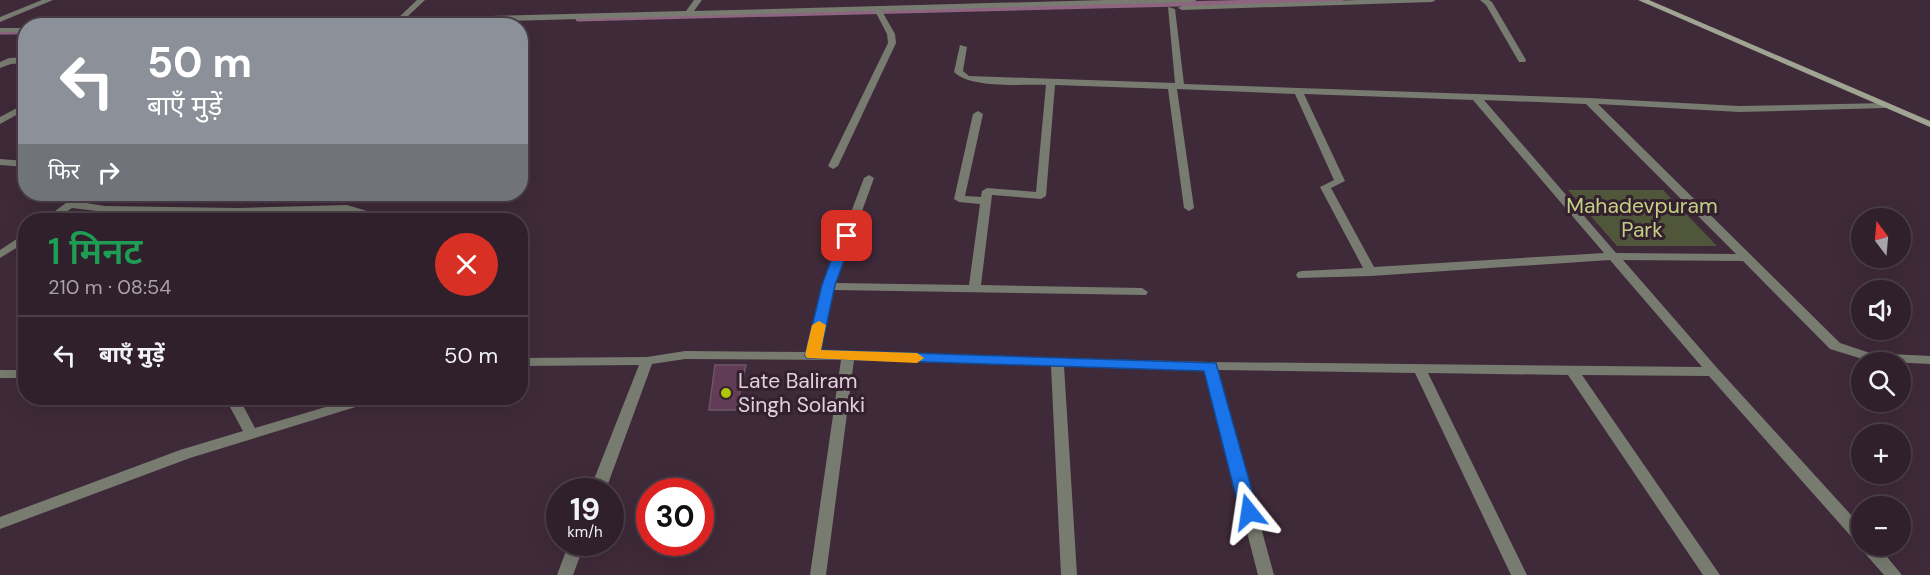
<!DOCTYPE html>
<html lang="hi">
<head>
<meta charset="utf-8">
<style>
  :root { --surface:#2f202b; --page:#3b2d37; --text:#f1f3f6; --muted:#a7a3a9; --line:#4a3e47 }
  body { margin:0; font-family:"DM Sans","Noto Sans Devanagari",sans-serif; background:var(--page); color:var(--text); height:100vh; display:flex; flex-direction:column; font-size:22px; white-space:nowrap }
  * { box-sizing:border-box; margin:0 }
  p { font-size:20px; color:var(--muted) }
  .icon { flex:none; width:33px; height:33px; fill:none; stroke:currentColor; stroke-width:2; stroke-linecap:round; stroke-linejoin:round }
  .map { position:relative; flex:1; overflow:hidden }
  .panel { position:absolute; left:18px; top:213px; width:510px; height:192px; display:flex; flex-direction:column; background:var(--surface); border-radius:24px; box-shadow:0 6px 24px #0002,0 0 0 2px var(--line) }
  .panel>* { flex:none }
  .guide { position:absolute; left:18px; top:18px; width:510px; height:183px; border-radius:24px; box-shadow:0 6px 24px #0002,0 0 0 2px var(--line); background:#8c9099; color:#fff; overflow:hidden }
  .needle { width:39px; rotate:344deg }
  .controls { position:absolute; left:1851px; top:208px; display:grid; gap:12px }
  .controls a { display:grid; place-items:center; width:60px; height:60px; border-radius:50%; background:var(--surface); box-shadow:0 6px 24px #0002,0 0 0 2px var(--line); font-size:30px }
  .speed { position:absolute; left:546px; top:478px; display:flex; gap:12px; font-size:30px; font-weight:700; text-align:center }
  .speed>* { display:grid; place-content:center; width:78px; height:78px; border-radius:50%; background:var(--surface); box-shadow:0 6px 24px #0002,0 0 0 2px var(--line); line-height:1 }
  .speed small { font-size:15px; font-weight:400 }
  .speed .limit { border:9px solid #d22; background:#fff; color:#111 }
  .pin { position:absolute; display:grid; place-items:center; width:51px; height:51px; color:#fff; margin:-26px; border-radius:12px; box-shadow:0 3px 9px #0006 }
  .me { position:absolute; width:66px; margin:-33px; rotate:345deg; stroke-linejoin:round; filter:drop-shadow(0 0 4px #0008) }
  .turn { display:flex; align-items:center; gap:21px; height:126px; padding:0 30px; font-size:27px }
  .turn .icon { width:78px; height:78px; stroke-width:2.5 }
  .turn b { display:block; font-size:42px; line-height:51px }
  .then { display:flex; align-items:center; height:57px; padding:0 30px; background:#0003; gap:12px; font-size:22px }
  .round { display:grid; place-items:center; flex:none; width:63px; height:63px; border-radius:32px; background:var(--page) }
  .summary { display:flex; align-items:center; justify-content:space-between; height:102px; padding:0 30px }
  h1 { font-size:36px; font-weight:600; line-height:45px; color:#1e9e55 }
  ul { padding:0; list-style:none }
  li { display:flex; align-items:center; gap:18px; height:78px; padding:0 30px; border-top:2px solid var(--line) }
  li div { flex:1 }
  li b { display:block; font-size:22px }
  li em { font-style:normal }
  .map>svg:first-child { display:block }
  .green { fill:#50563a }
  .lines { fill:none; stroke-linecap:round; stroke-linejoin:round }
  .stream { stroke:#8e6481; stroke-width:5 }
  .building { fill:#623b57; stroke:#6d5665; stroke-width:1.5 }
  .street { fill:#787b70; fill-rule:evenodd }
  .secondary { fill:#a0a492; fill-rule:evenodd }
  .route { fill:#1a73e8; stroke:#114b97; stroke-width:1.5 }
  .slow { fill:#f59e0b }
  .poi-dot { fill:#aec508; stroke:#34202f; stroke-width:2 }
  .labels { text-anchor:middle; stroke-width:6; stroke-linejoin:round; paint-order:stroke }
  .park-label { font-size:21px; fill:#c1d085; stroke:#34202f }
  .poi-label { font-size:21px; fill:#e0d2db; stroke:#34202f; text-anchor:start }
</style>
</head>
<body>
<div class="map">
<svg width="1930" height="575" viewBox="0 0 1930 575">
  <rect width="100%" height="100%" fill="#3f2a39"/>
  <!-- green -->
  <path class="green" d="M1568,190H1663L1717,246H1617Z"/>
  <g class="lines">
    <!-- stream -->
    <path class="stream" d="M578,19L1341,0
      M0,32H21"/>
  </g>
  <!-- building -->
  <path class="building" d="M715,365H746L736,410H709Z"/>
  <g class="lines">
    <!-- street -->
    <path class="street" d="M42,0H53L0,22V17Z
      M417,0H425L406,18L686,11L694,0H702L694,11L1105,0H1197L1193,2L882,11L895,34L896,43L838,166L833,169L828,166L888,43L887,34L875,11L324,26H210L214,24L397,19Z
      M1359,0H1436L1432,2L1182,10L1178,8L1182,6Z
      M1480,0H1489L1492,2L1526,60L1525,62H1519L1486,5Z
      M1168,7L1175,9L1184,84L1589,98L1739,106L1888,103V107L1885,108L1739,112L1598,104L1840,343L1870,353L1930,356V364L1869,361L1830,349L1743,261L1623,260L1718,369L1862,527V546H1878L1902,575H1884L1862,550L1860,546L1861,544L1856,542L1709,376L1582,375L1720,575H1703L1568,375L1428,373L1527,575H1511L1415,373L1218,370L1274,575H1258L1205,370L1064,366L1077,575H1061L1051,366L854,360L826,575H810L841,360L685,359L652,364L605,492H589L639,365L520,366V358L647,357L685,351L806,352L823,286L864,178L869,175L874,178L836,283L969,285L980,204L959,202L954,199L973,114L978,111L983,114L965,196L981,197L982,191L987,188L1036,192L1046,85C1022,84 971,89 954,72L960,45L967,47L963,71L969,76L1175,83ZM1055,85L1168,89L1184,208L1189,211L1194,208L1177,89L1295,94L1334,180L1320,187L1363,268L1302,271L1298,272L1296,275L1298,278L1371,276L1610,260L1702,367L1210,362L819,352L834,290L1146,295L1148,292L1142,288L981,285L992,195L1041,199L1046,196ZM1304,94L1473,100L1604,253L1374,267L1331,188L1345,181ZM1484,100L1586,104L1736,254L1616,253Z
      M0,28H26V32H0Z
      M26,57V63L11,64L0,68V62L9,58Z
      M17,108L22,111L20,113L0,124V117Z
      M0,159L26,161V167L0,165Z
      M78,194H89L80,202L105,206L238,208L347,205L370,212L376,220H365L362,216L346,211L238,214L105,212L72,208L54,220H43Z
      M26,233V242L0,258V250Z
      M0,370H26V378H0Z
      M225,398H239L255,428L356,398H377L375,401L190,458L0,529V517L180,450L243,431Z
      M569,543H585L573,575H557Z"/>
    <!-- secondary -->
    <path class="secondary" d="M1638,0H1649L1930,121V127Z"/>
  </g>
  <!-- route -->
  <path class="route" d="M847,232L853,236L835,285L821,350L1216,363L1258,512L1255,517L1249,519L1243,517L1240,512L1204,371L807,358L805,355L822,285L840,236Z"/>
  <!-- slow -->
  <path class="slow" d="M819,321L826,325L821,350L917,353L924,358L917,363L807,358L805,355L812,325Z"/>
  <!-- markers -->
  <circle class="poi-dot" cx="726" cy="393" r="6"/>
  <g class="labels">
    <!-- park labels -->
    <g class="park-label">
      <text x="1642" y="213">Mahadevpuram<tspan x="1642" dy="24">Park</tspan></text>
    </g>
    <!-- poi labels -->
    <g class="poi-label">
      <text x="738" y="388">Late Baliram<tspan x="738" dy="24">Singh Solanki</tspan></text>
    </g>
  </g>
</svg>
<div class="controls">
<a><svg class="needle" viewBox="-14 -14 28 28"><path d="M0-13l5 13h-10z" fill="#e53935"/><path d="M0 13l5-13h-10z" fill="#a7a3a9"/></svg></a>
<a><svg class="icon" aria-label="sound" viewBox="0 0 24 24"><path d="M4 9h4l5-4v14l-5-4H4zM17 9q2 3 0 6"/></svg></a>
<a><svg class="icon" aria-label="search" viewBox="0 0 24 24"><circle cx="10" cy="10" r="6"/><path d="M15 15l6 6"/></svg></a>
<a>+</a>
<a>−</a>
</div>
<div class="speed"><div>19<small>km/h</small></div><div class="limit">30</div></div>
<div class="pin" style="left:847px;top:236px;background:#d93025"><svg class="icon" aria-label="arrive" viewBox="0 0 24 24"><path d="M6 21V4h12l-3 4 3 4H6"/></svg></div>
<svg class="me" style="left:1249px;top:512px" viewBox="-20 -20 40 40"><path d="M0-17L14 15 0 8-14 15z" fill="#1a73e8" stroke="#fff" stroke-width="4"/></svg>
<div class="guide">
<div class="turn"><svg class="icon" aria-label="left" viewBox="0 0 24 24"><path d="M17 20v-9H6M10 6l-5 5 5 5"/></svg><div><b>50 m</b>बाएँ मुड़ें</div></div>
<div class="then">फिर<svg class="icon" aria-label="right" viewBox="0 0 24 24"><path d="M7 20v-9h11M14 6l5 5-5 5"/></svg></div>
</div>
<section class="panel">
<div class="summary"><div><h1>1 मिनट</h1><p>210 m · 08:54</p></div><a class="round" style="background:#d93025;color:#fff"><svg class="icon" aria-label="close" viewBox="0 0 24 24"><path d="M6 6l12 12M18 6L6 18"/></svg></a></div>
<ul>
<li><svg class="icon" aria-label="left" viewBox="0 0 24 24"><path d="M17 20v-9H6M10 6l-5 5 5 5"/></svg><div><b>बाएँ मुड़ें</b></div><em>50 m</em></li>
</ul>
</section>
</div>
</body>
</html>
